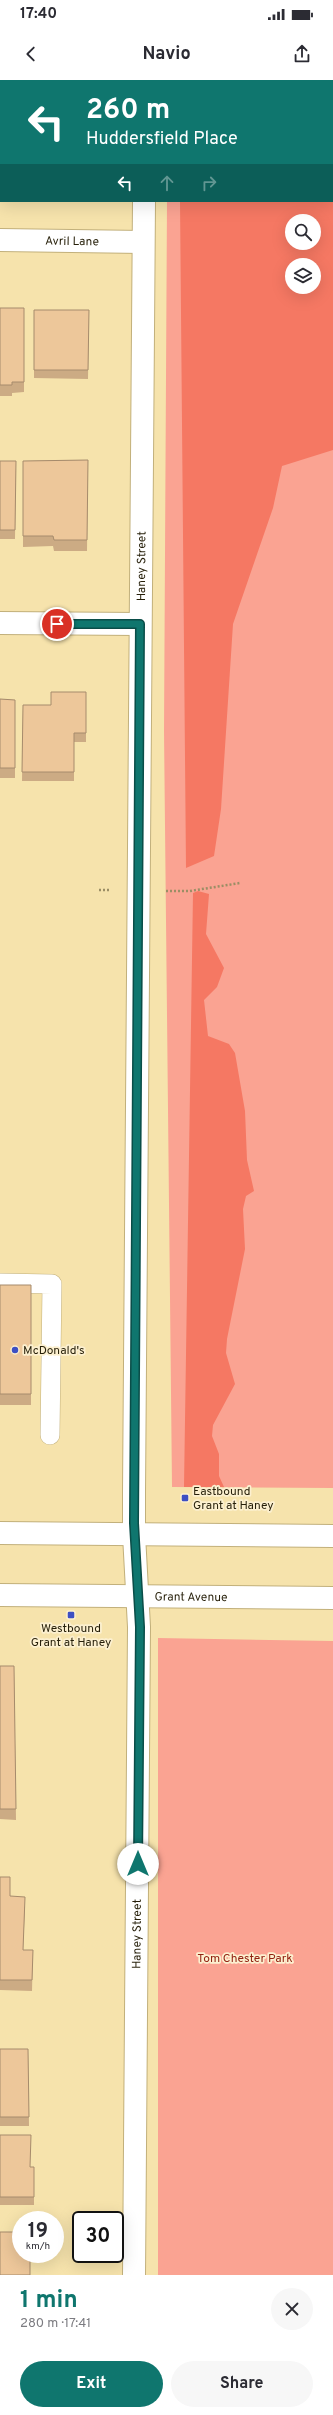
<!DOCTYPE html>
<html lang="en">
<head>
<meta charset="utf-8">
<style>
  :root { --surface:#fff; --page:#f7f7f7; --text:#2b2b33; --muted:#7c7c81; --accent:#0f766e }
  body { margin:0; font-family:Overpass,sans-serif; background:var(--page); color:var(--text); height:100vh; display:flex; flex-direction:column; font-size:15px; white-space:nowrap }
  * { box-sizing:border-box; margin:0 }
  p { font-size:13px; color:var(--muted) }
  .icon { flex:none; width:22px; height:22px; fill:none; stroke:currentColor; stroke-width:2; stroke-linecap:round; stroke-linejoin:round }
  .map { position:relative; height:2195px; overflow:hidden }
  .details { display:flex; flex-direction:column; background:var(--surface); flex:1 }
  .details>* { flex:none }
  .guide { position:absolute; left:0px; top:0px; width:333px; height:122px; box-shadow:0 4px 16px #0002; background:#0f766e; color:#fff; overflow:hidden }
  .buttons { position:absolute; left:285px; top:134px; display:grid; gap:8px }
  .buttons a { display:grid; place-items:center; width:36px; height:36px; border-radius:50%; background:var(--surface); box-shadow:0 4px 16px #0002; font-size:20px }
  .speed { position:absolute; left:12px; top:2131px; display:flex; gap:8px; font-size:20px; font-weight:700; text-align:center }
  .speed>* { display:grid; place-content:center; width:52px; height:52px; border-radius:50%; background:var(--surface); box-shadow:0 4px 16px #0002; line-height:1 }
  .speed small { font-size:10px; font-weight:400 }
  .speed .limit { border:2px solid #111; border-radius:6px; background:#fff; color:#111 }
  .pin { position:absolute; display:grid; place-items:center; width:34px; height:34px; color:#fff; margin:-17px; border:2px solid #fff; border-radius:50%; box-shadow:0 1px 4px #0007 }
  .me { position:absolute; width:44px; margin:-22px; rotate:0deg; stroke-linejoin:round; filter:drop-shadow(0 0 3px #0008) }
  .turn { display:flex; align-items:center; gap:14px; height:84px; padding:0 20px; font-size:18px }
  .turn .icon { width:52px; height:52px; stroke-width:2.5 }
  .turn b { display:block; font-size:28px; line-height:34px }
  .lanes { display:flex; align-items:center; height:38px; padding:0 20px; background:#0003; justify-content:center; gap:20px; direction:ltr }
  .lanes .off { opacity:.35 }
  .round { display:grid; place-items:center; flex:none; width:42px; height:42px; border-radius:21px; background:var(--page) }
  .overview { display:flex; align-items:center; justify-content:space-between; height:68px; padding:0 20px }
  h1 { font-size:24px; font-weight:700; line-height:30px; color:var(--accent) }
  .button { display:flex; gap:8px; margin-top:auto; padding:8px 20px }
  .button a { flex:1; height:46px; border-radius:24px; background:var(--accent); color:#fff; font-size:16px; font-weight:700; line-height:46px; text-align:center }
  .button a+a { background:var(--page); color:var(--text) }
  .status { display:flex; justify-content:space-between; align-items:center; height:28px; padding:0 20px; background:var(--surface); direction:ltr }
  .status svg { height:11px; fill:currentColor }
  header { display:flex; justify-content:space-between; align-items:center; height:52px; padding:0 20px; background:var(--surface); font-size:18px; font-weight:700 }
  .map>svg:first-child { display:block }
  .green { fill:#faa392; fill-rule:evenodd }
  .forest { fill:#f57863; fill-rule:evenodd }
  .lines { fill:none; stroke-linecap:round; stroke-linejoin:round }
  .lane-casing { stroke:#c2b07b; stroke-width:20 }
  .street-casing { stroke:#c2b07b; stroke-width:24 }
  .secondary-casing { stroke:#c2b07b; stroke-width:24 }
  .path { stroke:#9b8e65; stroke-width:2.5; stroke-dasharray:2 2; stroke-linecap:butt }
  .lane { stroke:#fff; stroke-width:19 }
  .street { stroke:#fff; stroke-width:22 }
  .secondary { stroke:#fff; stroke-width:22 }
  .wall { fill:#ccab84 }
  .building { fill:#edc79a; stroke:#a68b6c }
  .route-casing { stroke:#0a4d48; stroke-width:10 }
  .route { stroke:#0f766e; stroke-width:7 }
  .poi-dot { fill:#3d4fc3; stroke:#fcf0d0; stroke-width:1.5 }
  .labels { text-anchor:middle; stroke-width:3.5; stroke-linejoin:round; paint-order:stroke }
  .street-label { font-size:12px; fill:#261f09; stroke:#fcf0d0 }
  .poi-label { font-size:12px; fill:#261f09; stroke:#fcf0d0; text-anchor:start }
  .park-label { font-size:12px; fill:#922212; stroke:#fcf0d0 }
</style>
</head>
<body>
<div class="status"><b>17:40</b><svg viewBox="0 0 49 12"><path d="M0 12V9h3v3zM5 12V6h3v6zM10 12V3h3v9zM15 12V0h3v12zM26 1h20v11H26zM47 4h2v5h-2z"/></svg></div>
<header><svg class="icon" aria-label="back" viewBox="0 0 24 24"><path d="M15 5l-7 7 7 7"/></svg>Navio<svg class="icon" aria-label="share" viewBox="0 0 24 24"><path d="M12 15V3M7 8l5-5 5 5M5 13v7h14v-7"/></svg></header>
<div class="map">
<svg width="333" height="2195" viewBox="0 0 333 2195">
  <rect width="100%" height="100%" fill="#f6e3ac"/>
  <!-- green -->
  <path class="green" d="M168,0H333V1408L172,1407L164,651L167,121H332V1ZM292,141H314V163H292ZM292,185H314V207H292Z
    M158,1558L333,1561V2195H158Z"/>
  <!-- forest -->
  <path class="forest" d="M179,0L333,1V370L282,386L273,428L233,544L221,729L214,776L186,788L180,121H332V1ZM292,141H314V163H292ZM292,185H314V207H292Z
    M198,811L209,814L206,854L224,888L217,907L204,920L208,956L229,964L235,973L245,1031L247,1080L254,1111L246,1116L243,1129L245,1169L227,1259L226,1273L235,1304L213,1345L212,1356L219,1374V1396L224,1407H184L193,813Z"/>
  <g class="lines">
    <!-- lane casing -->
    <g class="lane-casing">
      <path id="lane" d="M0,1203L52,1204L50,1355"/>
    </g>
    <!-- street casing -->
    <g class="street-casing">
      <g id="street">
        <path d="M144,1V0"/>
        <path id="s1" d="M0,160L143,162"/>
        <path d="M0,543L140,544"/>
        <path id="s2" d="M134,2195L139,1547L134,1455V1413L144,121"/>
      </g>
    </g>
    <!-- secondary casing -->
    <g class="secondary-casing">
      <g id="secondary">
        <path d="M0,1453L333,1456"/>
        <path id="s3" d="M0,1515L333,1518"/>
      </g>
    </g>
    <!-- path -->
    <path class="path" d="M99,810H111
      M166,811H190L240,803"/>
    <!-- lane -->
    <use href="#lane" class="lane"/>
    <!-- street -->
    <use href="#street" class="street"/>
    <!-- secondary -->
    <use href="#secondary" class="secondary"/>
  </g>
  <!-- wall -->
  <path class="wall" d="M0,2H1V84H0Z
    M0,228H24V312L12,313V316H0Z
    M34,230H89L88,299L34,298Z
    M88,380L87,471H54L53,466L23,467V381Z
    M0,381H16L15,459H0Z
    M86,612V662H74V701H22L23,625H51Z
    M0,619L15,620V698H0Z
    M0,1205H31V1325H0Z
    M0,1586H14L16,1740L0,1739Z
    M0,1797L10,1816L25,1827L23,1870H33L32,1911L0,1910Z
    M0,1969H28L29,2046H0Z
    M0,2055L30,2087H34V2125H0Z"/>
  <!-- building -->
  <path class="building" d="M0,2H1V76H0Z
    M0,228H24V302H12V305H0Z
    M34,230H89L88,290H34Z
    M88,380L87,460H54L53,456H23V381Z
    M0,381H16L15,450H0Z
    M51,612H86V653H74V692H22L23,625H51Z
    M0,619L15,620V688H0Z
    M0,1205H31V1314H0Z
    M0,1586H14L16,1729H0Z
    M0,1797H10V1816L25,1817L23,1870H33L32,1900H0Z
    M0,1969H28L29,2037H0Z
    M0,2055H31L30,2087H34V2117H0Z
    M0,2152H21V2174H30V2195H0Z"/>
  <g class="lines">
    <!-- route casing -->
    <g class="route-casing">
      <path id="route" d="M57,544H140L134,1443L140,1547L138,1784"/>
    </g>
    <!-- route -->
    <use href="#route" class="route"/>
  </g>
  <!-- markers -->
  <g class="poi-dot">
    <circle cx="15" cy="1270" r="4"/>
    <rect x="181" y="1414" width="8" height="8" rx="2"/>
    <rect x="67" y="1531" width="8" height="8" rx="2"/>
  </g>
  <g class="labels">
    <!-- street labels -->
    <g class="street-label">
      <text dy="4" stroke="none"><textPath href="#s1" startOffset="72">Avril Lane</textPath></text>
      <text dy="4" stroke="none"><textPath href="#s2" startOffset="1709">Haney Street</textPath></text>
      <text dy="4" stroke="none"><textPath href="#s3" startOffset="191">Grant Avenue</textPath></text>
      <text dy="4" stroke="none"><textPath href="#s2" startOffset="341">Haney Street</textPath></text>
    </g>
    <!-- poi labels -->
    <g class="poi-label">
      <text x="23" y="1274">McDonald's</text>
      <text x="193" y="1415">Eastbound<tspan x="193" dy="14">Grant at Haney</tspan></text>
      <text x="71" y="1552" text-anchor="middle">Westbound<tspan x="71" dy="14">Grant at Haney</tspan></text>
    </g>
    <!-- park labels -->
    <g class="park-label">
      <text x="245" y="1882">Tom Chester Park</text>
    </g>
  </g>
</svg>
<div class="buttons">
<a><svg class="icon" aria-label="search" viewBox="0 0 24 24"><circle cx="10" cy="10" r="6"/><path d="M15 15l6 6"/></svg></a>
<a><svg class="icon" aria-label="layers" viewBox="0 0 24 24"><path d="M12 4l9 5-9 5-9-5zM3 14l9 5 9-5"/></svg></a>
</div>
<div class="speed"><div>19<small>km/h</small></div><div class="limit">30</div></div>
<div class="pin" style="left:57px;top:544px;background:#d93025"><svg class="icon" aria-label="arrive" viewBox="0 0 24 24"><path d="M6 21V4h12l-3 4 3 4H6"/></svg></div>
<svg class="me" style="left:138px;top:1784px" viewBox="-20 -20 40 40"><circle r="19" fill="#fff"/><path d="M0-13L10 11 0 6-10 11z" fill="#0f766e"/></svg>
<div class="guide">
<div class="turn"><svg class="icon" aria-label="left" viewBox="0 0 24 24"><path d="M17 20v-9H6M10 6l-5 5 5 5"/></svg><div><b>260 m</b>Huddersfield Place</div></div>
<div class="lanes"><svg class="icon" aria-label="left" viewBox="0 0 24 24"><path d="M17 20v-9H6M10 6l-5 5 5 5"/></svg><svg class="icon off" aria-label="ahead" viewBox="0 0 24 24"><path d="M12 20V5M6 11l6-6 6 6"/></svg><svg class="icon off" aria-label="right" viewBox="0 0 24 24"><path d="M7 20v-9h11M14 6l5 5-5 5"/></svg></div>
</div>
</div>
<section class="details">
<div class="overview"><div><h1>1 min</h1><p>280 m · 17:41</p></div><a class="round"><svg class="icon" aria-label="close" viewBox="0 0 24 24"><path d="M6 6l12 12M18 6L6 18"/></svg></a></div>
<div class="button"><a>Exit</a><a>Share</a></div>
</section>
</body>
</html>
